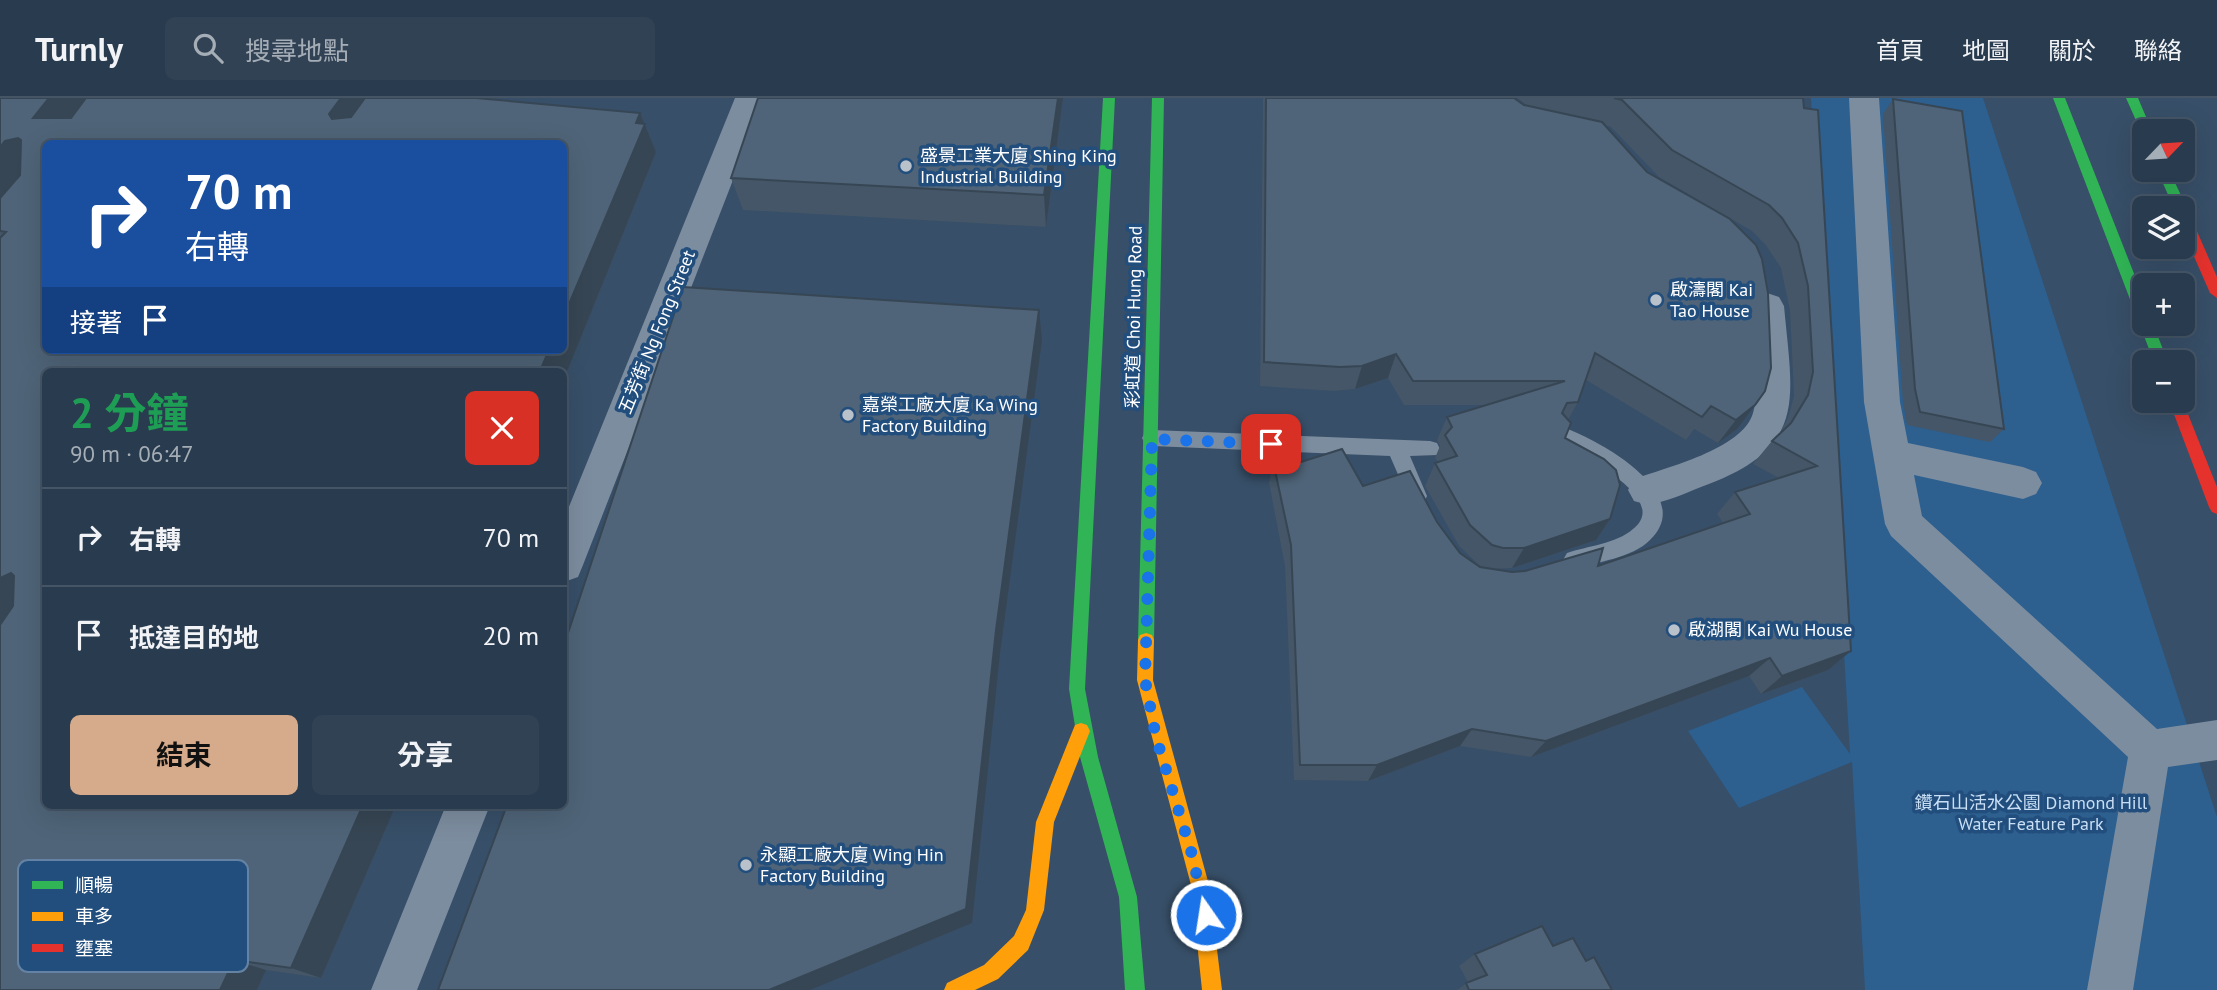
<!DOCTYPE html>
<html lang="zh-TW">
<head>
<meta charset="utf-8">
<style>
  :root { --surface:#293b4e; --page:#314255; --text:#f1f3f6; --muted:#a5adb6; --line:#455566; --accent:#d6ab8b }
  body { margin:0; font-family:"PT Sans","Noto Sans TC",sans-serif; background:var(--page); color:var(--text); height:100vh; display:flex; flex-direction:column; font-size:26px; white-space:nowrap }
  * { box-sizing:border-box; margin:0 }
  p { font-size:23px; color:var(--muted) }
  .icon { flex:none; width:38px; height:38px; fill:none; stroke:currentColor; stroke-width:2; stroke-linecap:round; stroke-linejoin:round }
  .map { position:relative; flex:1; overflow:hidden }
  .panel { position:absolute; left:42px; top:270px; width:525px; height:441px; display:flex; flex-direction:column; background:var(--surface); border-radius:10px; box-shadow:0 7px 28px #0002,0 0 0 2px var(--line) }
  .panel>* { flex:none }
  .guide { position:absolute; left:42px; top:42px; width:525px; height:214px; border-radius:10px; box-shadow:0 7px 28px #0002,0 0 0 2px var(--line); background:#1a4fa0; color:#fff; overflow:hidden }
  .needle { width:46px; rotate:65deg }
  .controls { position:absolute; left:2132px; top:21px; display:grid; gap:14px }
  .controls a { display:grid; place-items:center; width:63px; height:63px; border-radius:10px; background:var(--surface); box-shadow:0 7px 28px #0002,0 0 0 2px var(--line); font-size:35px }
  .pin { position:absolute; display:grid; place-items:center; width:60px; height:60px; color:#fff; margin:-30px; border-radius:14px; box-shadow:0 4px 10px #0006 }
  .me { position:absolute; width:77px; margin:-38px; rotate:347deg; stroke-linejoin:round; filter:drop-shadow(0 0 5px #0008) }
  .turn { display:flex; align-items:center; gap:24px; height:147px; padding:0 28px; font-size:32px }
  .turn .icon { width:91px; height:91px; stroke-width:2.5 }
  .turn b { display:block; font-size:49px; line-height:60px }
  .then { display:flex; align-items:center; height:66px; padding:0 28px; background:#0003; gap:14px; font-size:26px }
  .round { display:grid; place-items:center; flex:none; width:74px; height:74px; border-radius:10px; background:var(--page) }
  .summary { display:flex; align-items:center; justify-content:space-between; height:119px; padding:0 28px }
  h1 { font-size:42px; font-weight:700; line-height:52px; color:#1e9e55 }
  .action { display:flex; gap:14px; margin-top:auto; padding:14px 28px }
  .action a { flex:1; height:80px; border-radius:10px; background:var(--accent); color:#111; font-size:28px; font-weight:700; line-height:80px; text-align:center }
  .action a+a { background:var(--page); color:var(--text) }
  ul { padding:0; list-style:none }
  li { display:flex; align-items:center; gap:21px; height:98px; padding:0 28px; border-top:2px solid var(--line) }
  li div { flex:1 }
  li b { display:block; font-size:26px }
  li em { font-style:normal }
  header { display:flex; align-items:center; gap:42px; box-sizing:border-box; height:98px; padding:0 35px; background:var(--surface); border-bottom:2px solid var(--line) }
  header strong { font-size:33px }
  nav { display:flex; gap:38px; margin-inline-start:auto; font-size:24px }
  .search { width:490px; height:63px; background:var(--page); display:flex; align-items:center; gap:18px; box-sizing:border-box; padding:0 24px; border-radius:10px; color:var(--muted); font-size:26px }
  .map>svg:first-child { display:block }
  .green { fill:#2d5f8f }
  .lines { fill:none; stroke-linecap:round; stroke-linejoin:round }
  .lane { fill:#7c8d9f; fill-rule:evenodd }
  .street { fill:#7c8d9f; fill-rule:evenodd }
  .fast { fill:#30b455; fill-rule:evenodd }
  .slow { fill:#ff9f0a; fill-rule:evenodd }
  .jam { fill:#e5322d; fill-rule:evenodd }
  .wall { fill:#445667; fill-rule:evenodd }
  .shaded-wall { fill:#374654 }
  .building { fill:#4f6478; stroke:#374654; stroke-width:2 }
  .route { stroke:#1a73e8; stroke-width:12; stroke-dasharray:0 21.6 }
  .poi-dot { fill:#b9c1ca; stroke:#224e7d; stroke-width:2.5 }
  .labels { text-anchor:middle; stroke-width:7; stroke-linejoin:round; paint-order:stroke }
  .poi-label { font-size:18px; fill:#fff; stroke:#224e7d; text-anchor:start }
  .street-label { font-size:18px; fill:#fff; stroke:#224e7d }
  .park-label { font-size:18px; fill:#c9dff5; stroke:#224e7d }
  .key { fill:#224e7d; stroke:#6483a4; stroke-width:2 }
  .key-label { font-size:19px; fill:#fff }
</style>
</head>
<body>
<header>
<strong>Turnly</strong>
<div class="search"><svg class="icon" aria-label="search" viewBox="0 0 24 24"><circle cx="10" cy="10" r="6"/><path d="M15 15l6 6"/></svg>搜尋地點</div>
<nav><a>首頁</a><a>地圖</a><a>關於</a><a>聯絡</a></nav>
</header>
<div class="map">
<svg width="2217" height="892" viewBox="0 0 2217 892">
  <rect width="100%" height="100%" fill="#374f68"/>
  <!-- green -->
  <path class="green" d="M1811,0H1983L2217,719V892H1865L1852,664L1739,710L1688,633L1802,589L1850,656Z"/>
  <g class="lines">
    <!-- lane -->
    <path class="lane" d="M1562,329C1598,341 1698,396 1650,442C1632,460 1597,464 1574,471L1567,469L1563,462L1567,455C1587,448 1616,446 1633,431C1673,400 1576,354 1555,343L1552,337L1555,331Z
      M1152,332L1430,343L1437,345L1440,351L1437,357L1410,358L1427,398L1424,404L1417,407L1410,404L1390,358L1152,348L1145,346L1142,340L1145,334Z"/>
    <!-- street -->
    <path class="street" d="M735,0H765L583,467L578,479L564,484V421Z
      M1849,0H1879L1900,304L1908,345L2023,369L2036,374L2042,385L2036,396L2023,401L1914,377L1922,418L2157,631L2217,622V662L2168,669L2133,892H2087L2128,659L1891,438L1885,426L1864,304Z
      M1767,195L1779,199L1784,208C1793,305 1808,350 1701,389C1680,397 1655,411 1634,403L1628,392L1634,381C1665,370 1743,351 1753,315C1763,282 1752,242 1750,208L1755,199Z
      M446,707H490L417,892H371Z"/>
    <!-- fast -->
    <path class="fast" d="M1103,0H1115L1085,591L1098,659L1137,799L1145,892H1125L1119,799L1080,659L1069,591Z
      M1152,0H1164L1154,542L1152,547L1146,549L1140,547L1138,542Z
      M2053,0H2065L2144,201V226H2153L2168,264H2154Z
      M2126,0H2138L2152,33H2144V37L2142,36Z
      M2157,72H2169L2187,110L2185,113L2182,114V110H2174Z"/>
    <!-- slow -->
    <path class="slow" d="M1146,535L1152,537L1154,542L1153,582L1209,787L1222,892H1202L1191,787L1137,582L1138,542L1140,537Z
      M1081,625L1087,627L1090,633L1054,724L1044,812L1028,852L998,881L975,892H944L947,885L984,867L1014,838L1026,812L1036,724L1075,627Z"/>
    <!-- jam -->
    <path class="jam" d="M2182,110L2187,112L2189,115L2217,179V200L2210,195L2182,131Z
      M2182,301L2217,389V416L2212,414L2209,409L2169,303Z"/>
  </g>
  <!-- wall -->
  <path class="wall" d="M0,0H476L640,15L656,54L564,281V273H46V707H396L321,880L266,872L257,892H0V133L6,134L0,133ZM46,46H564V252H46Z
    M758,0H1063L1046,129L743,112L731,80Z
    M1263,0H1514L1524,7L1528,8L1517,0H1803L1851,553L1828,572L1761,596L1749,578L1531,659L1460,648L1368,683L1294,682L1285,468L1269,385L1273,363L1363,388L1437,424L1460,455L1480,469L1512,474L1598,468L1723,425L1717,416L1735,394L1779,380L1753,366L1772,343L1779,337L1788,320L1794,298L1790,213L1781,170L1765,146L1752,133L1659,79L1610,28H1605L1647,74L1730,121L1737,331L1718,345L1694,331L1686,342L1586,282L1578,304L1568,322L1565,340L1610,421L1596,442L1512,470L1491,471L1480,468L1459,448L1425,388L1435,365L1438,364L1435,360L1440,348L1437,342L1447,319L1487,307H1404L1388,280L1355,291L1334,293L1260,288Z
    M1893,1L2004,331L1990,344L1907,327L1903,304L1883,16Z
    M1553,848L1586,863L1612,892H1457L1468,884L1459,868L1475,856Z"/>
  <!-- shaded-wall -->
  <path class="shaded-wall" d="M49,0H96L62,46L33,20Z
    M341,0H373L349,45L329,16Z
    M1058,0H1063L1046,129L1044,97Z
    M640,15L656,54L564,281V273H540L549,252H564V218Z
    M18,40L45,67L0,108V49L5,43Z
    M1039,212L1042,242L1000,555L972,825L810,892H769Z
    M1396,256L1388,280L1355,291L1362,268Z
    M1755,307L1737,331L1718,345L1736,322Z
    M1610,421L1596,442L1512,470L1524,450Z
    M11,475L45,496L0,552V480Z
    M1851,553L1828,572L1761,596L1782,578Z
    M1770,560L1749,578L1531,659L1546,643Z
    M1472,631L1460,648L1368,683L1377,667Z
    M363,707H396L321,880L291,870Z
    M234,862L266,872L257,892H220Z"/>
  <!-- building -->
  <path class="building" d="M0,0H49L33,20H71L86,0H341L329,16L332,21L351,19L365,0H476L640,15L636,25L645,26L564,218V46H46V252H549L540,273H46V707H363L291,870L234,862L220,892H0V527L13,508L14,478L11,475L0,480V140L6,134L0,133V100L20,77L21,42L18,40L5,43L0,49Z
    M758,0H1058L1044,97L731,80Z
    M1266,0H1514L1524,7L1602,24L1647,74L1730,121L1756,147L1762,161L1768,195L1771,270L1765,293L1755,307L1736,322L1711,308L1702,319L1595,255L1578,304L1567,305L1562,315L1571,325L1565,340L1604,361L1616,372L1620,387L1610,421L1524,450H1503L1492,447L1470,427L1435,365L1457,358L1445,337L1452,329L1447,319L1565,283H1413L1396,256L1362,268L1340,269L1264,264Z
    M1614,0H1803L1804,10L1818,12L1851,553L1782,578L1770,560L1546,643L1472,631L1377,667H1300L1291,447L1273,363L1301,364L1342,351L1363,388L1410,373L1437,424L1460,455L1480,469L1512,474L1525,473L1603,450L1598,468L1750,416L1735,394L1817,368L1772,343L1791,325L1808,297L1813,274L1808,188L1798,145L1782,120L1769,107L1672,52L1622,2Z
    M1893,1L1962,13L2004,331L1920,314L1915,291Z
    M683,189L1039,212L996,532L966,811L769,892H438L507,707H564V547Z
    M1542,828L1553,848L1573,840L1586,863L1594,859L1612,892H1469L1466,885L1487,877L1475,856Z"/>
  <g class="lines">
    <!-- route -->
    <path class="route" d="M1206,817L1191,753L1156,639L1145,582L1152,341L1271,346"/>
  </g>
  <!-- markers -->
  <g class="poi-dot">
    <circle cx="906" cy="68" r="7"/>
    <circle cx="1656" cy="202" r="7"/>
    <circle cx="848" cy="317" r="7"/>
    <circle cx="1674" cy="532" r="7"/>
    <circle cx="746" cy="767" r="7"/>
  </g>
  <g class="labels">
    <!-- poi labels -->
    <g class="poi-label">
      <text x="920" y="64">盛景工業大廈 Shing King<tspan x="920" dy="21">Industrial Building</tspan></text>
      <text x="1670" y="198">啟濤閣 Kai<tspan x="1670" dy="21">Tao House</tspan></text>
      <text x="862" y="313">嘉榮工廠大廈 Ka Wing<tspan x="862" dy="21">Factory Building</tspan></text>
      <text x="1688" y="538">啟湖閣 Kai Wu House</text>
      <text x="760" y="763">永顯工廠大廈 Wing Hin<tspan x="760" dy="21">Factory Building</tspan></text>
    </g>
    <!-- street labels -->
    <g class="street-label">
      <text transform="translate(1134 219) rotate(-89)" y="6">彩虹道 Choi Hung Road</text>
      <text transform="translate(657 234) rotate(-68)" y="6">五芳街 Ng Fong Street</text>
    </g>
    <!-- park labels -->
    <g class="park-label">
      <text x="2031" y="711">鑽石山活水公園 Diamond Hill<tspan x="2031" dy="21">Water Feature Park</tspan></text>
    </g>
  </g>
  <!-- legend -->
  <rect x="18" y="762" width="230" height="112" rx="10" class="key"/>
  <rect x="32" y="783" width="31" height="8" fill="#30b455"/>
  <rect x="32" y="814" width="31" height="9" fill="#ff9f0a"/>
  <rect x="32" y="846" width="31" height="8" fill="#e5322d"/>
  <g class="key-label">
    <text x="75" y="794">順暢</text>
    <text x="75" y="825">車多</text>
    <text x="75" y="857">壅塞</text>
  </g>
</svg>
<div class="controls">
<a><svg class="needle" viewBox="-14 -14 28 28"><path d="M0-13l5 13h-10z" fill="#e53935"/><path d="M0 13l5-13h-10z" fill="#a5adb6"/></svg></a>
<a><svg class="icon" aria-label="layers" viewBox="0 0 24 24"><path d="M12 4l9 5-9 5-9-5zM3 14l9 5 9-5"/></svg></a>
<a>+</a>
<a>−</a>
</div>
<div class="pin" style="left:1271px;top:346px;background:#d93025"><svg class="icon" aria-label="arrive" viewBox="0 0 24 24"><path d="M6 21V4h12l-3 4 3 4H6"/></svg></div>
<svg class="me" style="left:1206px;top:817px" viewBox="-20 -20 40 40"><circle r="17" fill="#1a73e8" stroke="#fff" stroke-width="3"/><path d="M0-11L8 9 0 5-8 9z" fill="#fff"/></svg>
<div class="guide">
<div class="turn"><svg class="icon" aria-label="right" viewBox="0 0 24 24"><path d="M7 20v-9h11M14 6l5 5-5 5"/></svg><div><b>70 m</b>右轉</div></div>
<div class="then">接著<svg class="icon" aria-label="arrive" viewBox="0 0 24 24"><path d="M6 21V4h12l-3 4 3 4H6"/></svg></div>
</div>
<section class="panel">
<div class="summary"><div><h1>2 分鐘</h1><p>90 m · 06:47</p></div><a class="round" style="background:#d93025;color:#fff"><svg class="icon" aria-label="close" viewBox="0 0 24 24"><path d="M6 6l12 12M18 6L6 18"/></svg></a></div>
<ul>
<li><svg class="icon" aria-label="right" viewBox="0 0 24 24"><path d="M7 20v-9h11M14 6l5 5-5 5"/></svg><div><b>右轉</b></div><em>70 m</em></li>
<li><svg class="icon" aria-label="arrive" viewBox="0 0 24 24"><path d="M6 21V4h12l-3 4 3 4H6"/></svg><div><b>抵達目的地</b></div><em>20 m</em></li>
</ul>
<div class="action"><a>結束</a><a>分享</a></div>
</section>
</div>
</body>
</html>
